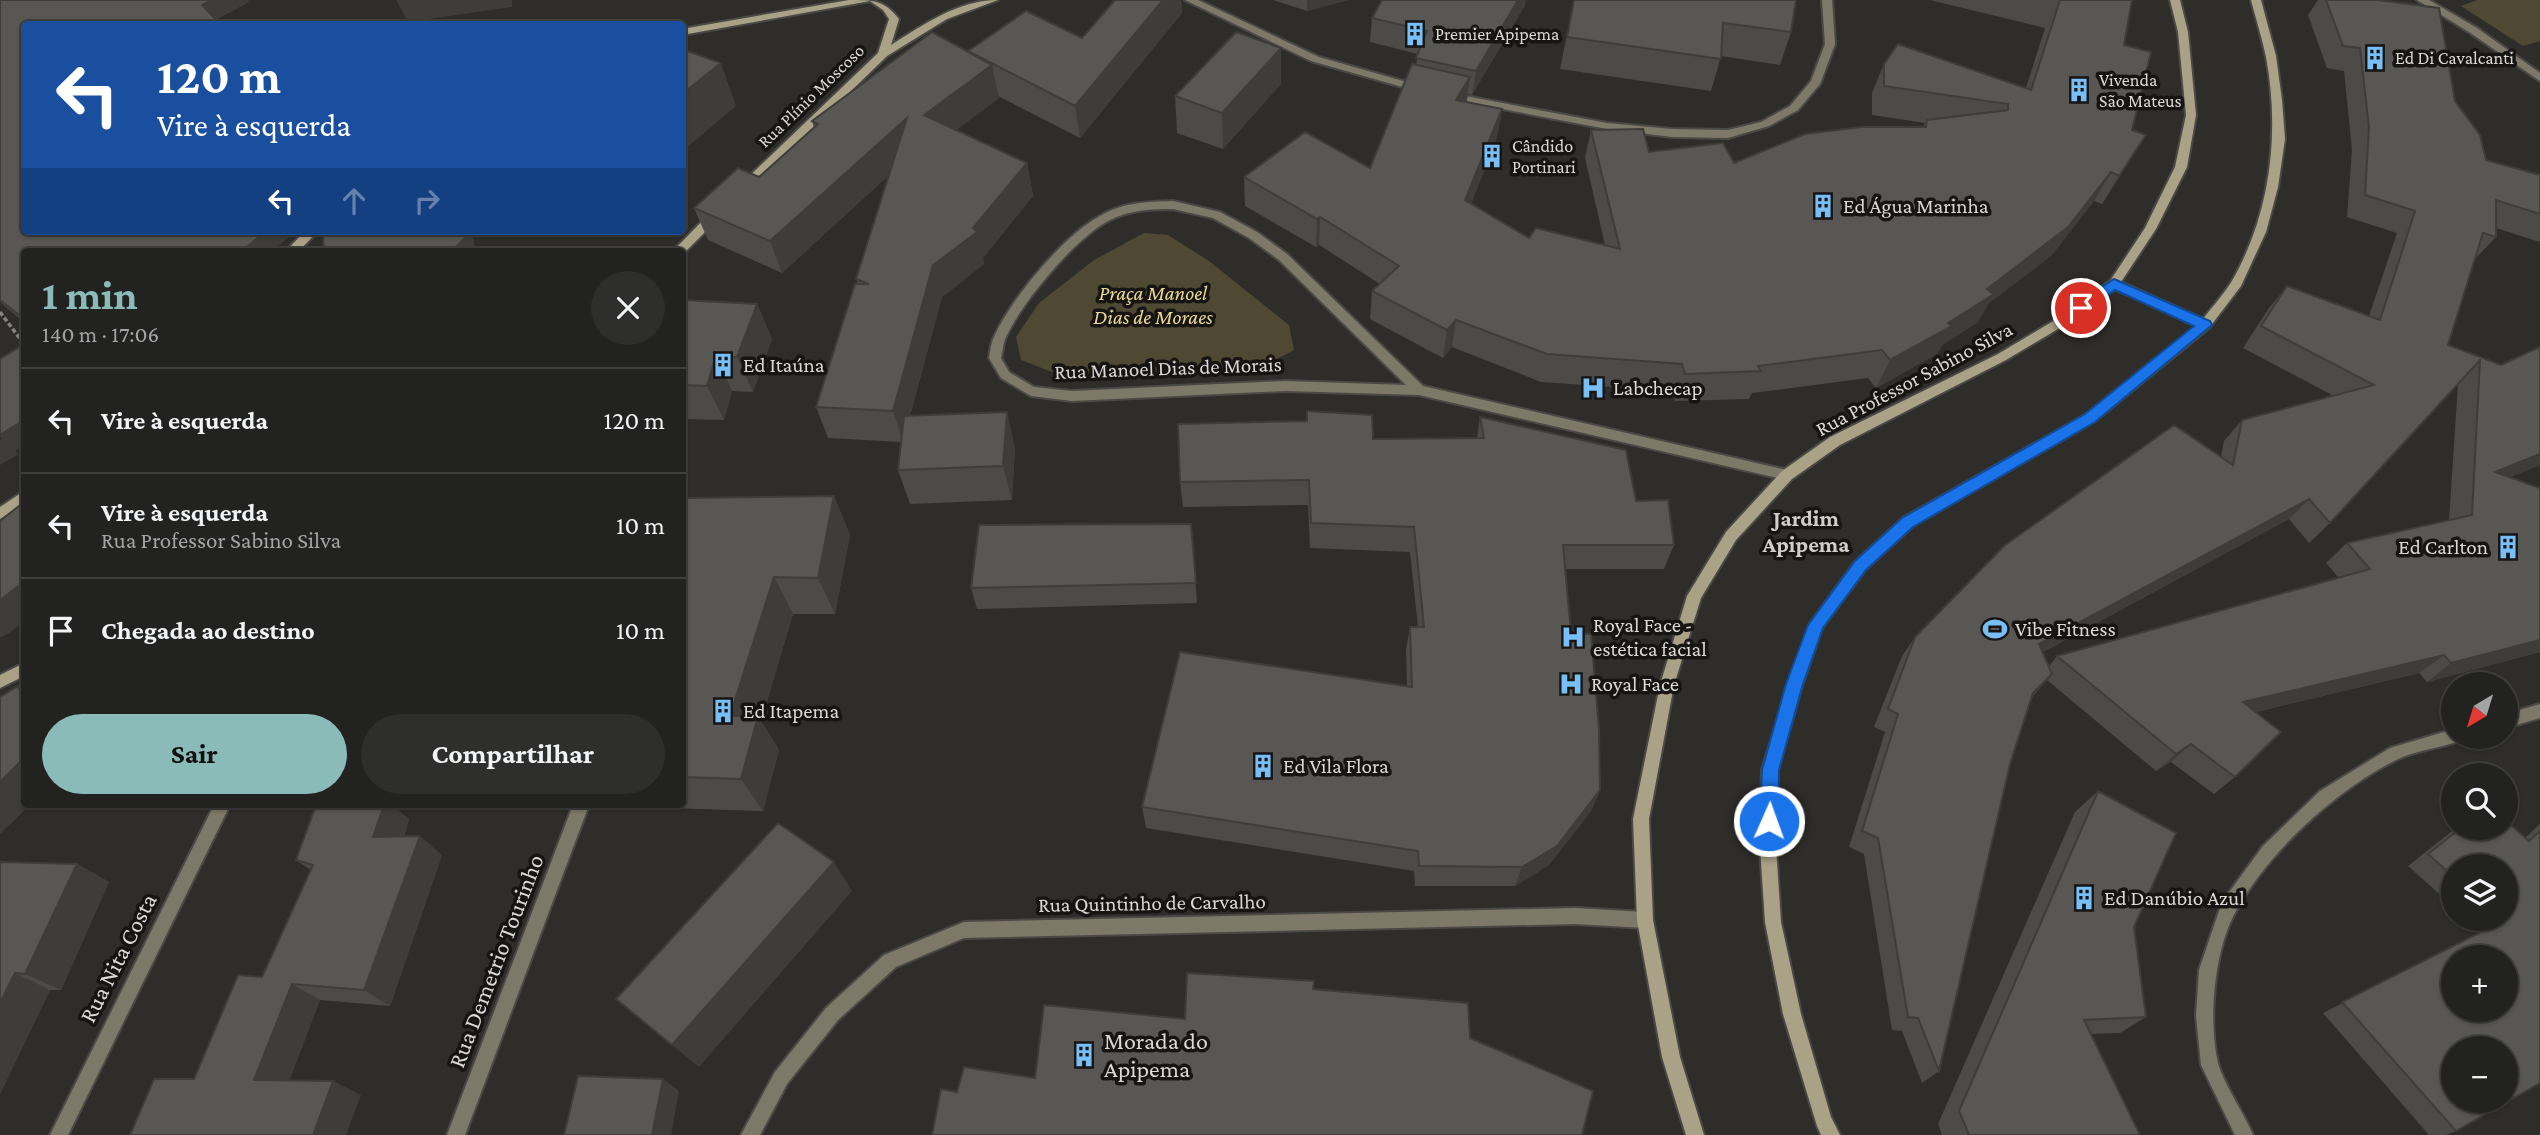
<!DOCTYPE html>
<html lang="pt">
<head>
<meta charset="utf-8">
<style>
  :root { --surface:#222220; --page:#2e2f2d; --text:#f1f3f6; --muted:#a2a4a5; --line:#3f3f3e; --accent:#8bbbb9 }
  body { margin:0; font-family:"Crimson Pro",serif; background:var(--page); color:var(--text); height:100vh; display:flex; flex-direction:column; font-size:26px; white-space:nowrap }
  * { box-sizing:border-box; margin:0 }
  p { font-size:23px; color:var(--muted) }
  .icon { flex:none; width:38px; height:38px; fill:none; stroke:currentColor; stroke-width:2; stroke-linecap:round; stroke-linejoin:round }
  .map { position:relative; flex:1; overflow:hidden }
  .sheet { position:absolute; left:21px; top:248px; width:665px; height:560px; display:flex; flex-direction:column; background:var(--surface); border-radius:7px; box-shadow:0 2px 5px #0004,0 0 0 2px var(--line) }
  .sheet>* { flex:none }
  .banner { position:absolute; left:21px; top:21px; width:665px; height:214px; border-radius:7px; box-shadow:0 2px 5px #0004,0 0 0 2px var(--line); background:#1a4fa0; color:#fff; overflow:hidden }
  .needle { width:46px; rotate:218deg }
  .buttons { position:absolute; left:2441px; top:672px; display:grid; gap:14px }
  .buttons a { display:grid; place-items:center; width:77px; height:77px; border-radius:50%; background:var(--surface); box-shadow:0 2px 5px #0004,0 0 0 2px var(--line); font-size:35px }
  .pin { position:absolute; display:grid; place-items:center; width:60px; height:60px; color:#fff; margin:-30px; border:4px solid #fff; border-radius:50%; box-shadow:0 2px 7px #0007 }
  .me { position:absolute; width:77px; margin:-38px; rotate:2deg; stroke-linejoin:round; filter:drop-shadow(0 0 5px #0008) }
  .turn { display:flex; align-items:center; gap:24px; height:147px; padding:0 21px; font-size:32px }
  .turn .icon { width:91px; height:91px; stroke-width:2.5 }
  .turn b { display:block; font-size:49px; line-height:60px }
  .lanes { display:flex; align-items:center; height:66px; padding:0 21px; background:#0003; justify-content:center; gap:35px; direction:ltr }
  .lanes .off { opacity:.35 }
  .round { display:grid; place-items:center; flex:none; width:74px; height:74px; border-radius:37px; background:var(--page) }
  .summary { display:flex; align-items:center; justify-content:space-between; height:119px; padding:0 21px }
  h1 { font-size:42px; font-weight:700; line-height:52px; color:var(--accent) }
  .action { display:flex; gap:14px; margin-top:auto; padding:14px 21px }
  .action a { flex:1; height:80px; border-radius:42px; background:var(--accent); color:#111; font-size:28px; font-weight:700; line-height:80px; text-align:center }
  .action a+a { background:var(--page); color:var(--text) }
  ul { padding:0; list-style:none }
  li { display:flex; align-items:center; gap:21px; height:105px; padding:0 21px; border-top:2px solid var(--line) }
  li div { flex:1 }
  li b { display:block; font-size:26px }
  li em { font-style:normal }
  .map>svg:first-child { display:block }
  .green { fill:#4f4933 }
  .lines { fill:none; stroke-linecap:round; stroke-linejoin:round }
  .street-casing { stroke:#4a4946; stroke-width:4 }
  .secondary-casing { stroke:#4a4946; stroke-width:4 }
  .path { stroke:#848380; stroke-width:3.5; stroke-dasharray:4.5 2.5; stroke-linecap:butt }
  .street { fill:#7d7867; fill-rule:evenodd }
  .secondary { fill:#aaa287; fill-rule:evenodd }
  .wall { fill:#4c4b47; fill-rule:evenodd }
  .shaded-wall { fill:#3e3d3a }
  .building { fill:#585753; stroke:#3e3d3a; stroke-width:2; fill-rule:evenodd }
  .route { fill:#1a73e8; stroke:#114b97; stroke-width:2 }
  .labels { text-anchor:middle; stroke-width:7; stroke-linejoin:round; paint-order:stroke }
  .far-poi-label { font-size:18px; fill:#dad9d7; stroke:#161514; text-anchor:start }
  .far-street-label { font-size:18px; fill:#dad9d7; stroke:#161514 }
  .poi-label { font-size:21px; fill:#dad9d7; stroke:#161514; text-anchor:start }
  .park-label { font-size:21px; font-style:italic; fill:#ebd895; stroke:#161514 }
  .street-label { font-size:21px; fill:#dad9d7; stroke:#161514 }
  .neighbourhood-label { font-size:23px; font-weight:bold; fill:#cfceca; stroke:#161514 }
  .near-street-label { font-size:24px; fill:#dad9d7; stroke:#161514 }
  .near-poi-label { font-size:24px; fill:#dad9d7; stroke:#161514; text-anchor:start }
</style>
</head>
<body>
<div class="map">
<svg width="2540" height="1135" viewBox="0 0 2540 1135">
  <rect width="100%" height="100%" fill="#2e2d2a"/>
  <!-- green -->
  <path class="green" d="M2477,0H2540V41L2523,46L2461,6Z
    M1144,233L1168,235L1209,261L1289,325L1294,350L1264,366L1210,372H1052L1021,360L1016,337L1039,303L1094,260Z"/>
  <g class="lines">
    <!-- street casing -->
    <g class="street-casing">
      <path id="street" d="M1185,0H1198L1319,57L1424,87L1425,89L1420,92L1311,61Z
        M1822,0H1832L1835,44L1820,84L1798,110L1769,126L1728,138L1672,137L1607,129L1450,99L1445,96L1450,93L1607,123L1672,129L1728,130L1761,122L1790,106L1811,81L1825,44Z
        M2417,0H2429L2477,28L2540,73V81L2469,32Z
        M1173,201L1220,212L1257,232L1287,254L1423,386L1787,470L1794,475L1787,480L1419,395L1285,391L1072,401L1031,396L1001,378L989,358C990,351 991,343 994,337C1011,299 1063,236 1100,216C1123,202 1147,202 1173,201ZM1173,209L1213,218L1249,238L1279,260L1406,385L1285,381L1072,391L1034,387L1009,372L1001,358C1003,351 1003,343 1006,337C1022,302 1076,237 1110,220C1130,210 1150,209 1173,209Z
        M2540,704V718L2506,728V714Z
        M2454,729V737H2461L2459,741C2440,748 2417,750 2398,759C2337,789 2269,851 2236,911C2214,950 2208,1020 2218,1063C2224,1085 2244,1113 2253,1135H2235L2201,1065L2196,1016L2199,970L2222,902L2263,846L2320,791L2390,748Z
        M214,805H230L68,1135H50Z
        M573,805H589L465,1135H447Z
        M1575,908L1645,912L1651,914L1653,920L1651,926L1645,928L1575,924L964,938L896,967L838,1020L787,1084L760,1135H741L775,1072L826,1008L884,955L964,922Z"/>
    </g>
    <!-- secondary casing -->
    <g class="secondary-casing">
      <path id="secondary" d="M849,0C874,0 884,0 899,19L891,45C923,25 958,0 998,0L947,19L887,56L748,191H740V185L878,53L889,19L883,10L870,1L682,35V29Z
        M2170,0H2180L2188,32L2196,115L2187,167L2156,229L2121,282L2203,319C2212,307 2224,294 2232,281C2271,213 2280,132 2266,57C2262,38 2256,19 2251,0H2261L2276,56L2282,100L2285,139L2278,187L2266,232L2241,286L2209,328L2095,421L1913,526L1865,570L1822,628L1802,685L1778,770L1776,847L1781,922L1801,1014L1831,1117L1840,1135H1821L1817,1126L1783,1014L1765,922L1760,847L1762,770L1788,685L1809,625L1855,562L1903,518L2085,415L2196,326L2115,289L2068,323L2006,360L1840,445L1792,479L1736,540L1701,598L1674,685L1649,819L1653,920L1680,1057L1704,1135H1686L1662,1057L1637,920L1633,819L1660,685L1687,596L1726,532L1782,471L1830,437L1998,354L2060,317L2110,281L2145,228L2175,167L2186,115L2178,32Z
        M714,212L718,213V219L682,255V252H672L710,213Z
        M305,231H318L298,252H285Z
        M24,491V503L0,519V507Z
        M24,663V676L0,688V675Z"/>
    </g>
    <!-- path -->
    <path class="path" d="M0,312L24,344"/>
    <!-- street -->
    <use href="#street" class="street"/>
    <!-- secondary -->
    <use href="#secondary" class="secondary"/>
  </g>
  <!-- wall -->
  <path class="wall" d="M0,0L249,2L215,20L24,252V322L0,302Z
    M1115,0H1181L1182,13L1080,138L998,96L999,98L956,130L1027,163L1033,196L983,258L984,264L942,297L910,416L1015,447L1012,500L910,504L898,470L901,442L828,438L816,407L858,284L856,279L889,175L782,273L708,240L694,208L759,177L814,128L812,121L968,52L1082,38Z
    M1273,0H1348L1307,11Z
    M1574,0L1791,32L1780,65L1721,56L1711,91L1560,69Z
    M1930,0H2132L2124,45L2132,130L2146,135L2102,204L2094,201L2051,256L1989,303L1978,322L1942,345L1937,354L1876,388L1868,378L1752,393L1749,399L1675,401L1673,391L1541,382L1452,347L1443,358L1370,319L1372,291L1380,284L1319,245L1316,247L1245,206L1244,177L1370,168L1416,65L1418,54L1370,42L1372,18L1525,5L1472,95L1468,94L1467,102L1502,109L1497,137L1471,204L1529,238L1605,245L1585,158L1591,130L1649,152L1734,163L1923,127L1925,123L1872,115V93L1884,64L2026,88L2045,28Z
    M2318,0H2377L2455,101L2486,160L2540,175V242L2496,228V237L2475,259L2448,345L2501,365L2540,347V465L2510,477L2540,652L2427,682L2419,673L2256,712L2235,777L2214,794L2171,762L2156,771L2047,680L2033,696L2010,764L1939,1071L1922,1083L1902,1031L1892,1030L1864,854L1849,847L1885,732L1874,727L1902,656L1915,637L2221,457L2224,441L2242,420L2334,396L2243,348L2269,308L2287,286L2369,316L2397,233L2347,217L2352,150L2344,71L2327,68L2308,15ZM2458,384L2449,520L2347,543L2326,563L2339,578L2057,656L2049,666L2043,652L2289,519L2309,543L2330,523Z
    M1281,48V84L1223,149L1177,133L1175,96Z
    M682,300L757,304L772,339L753,392L732,391L724,420L682,419Z
    M1307,411L1373,439L1477,438L1480,417L1636,501L1674,545L1664,569H1565L1571,633L1600,790L1591,811L1549,865L1515,886H1415L1414,871L1146,828L1142,807L1407,687L1406,650L1410,627H1418L1410,552L1310,548L1308,505L1183,507L1180,482L1307,421Z
    M834,496L850,535L835,614H793L761,721L779,750L763,811L637,807L635,805H682V498Z
    M1191,524L1197,603L977,609L971,588Z
    M2098,791L2134,927L2146,1017L2120,1033L2091,1034L2140,1135H1942L1938,1124L2075,812Z
    M395,808L409,819L404,837L442,855L390,1006L320,1000L289,1081L361,1095L194,1079L262,977L311,870L296,860Z
    M2540,824V1083L2456,1131L2446,1135H2429L2323,1013L2481,932L2466,919H2506L2454,866V907L2408,866L2456,828H2506L2525,838Z
    M0,862L77,864L109,882L61,990H50L0,1094Z"/>
  <!-- shaded-wall -->
  <path class="shaded-wall" d="M212,0H248L249,2L212,21L202,5Z
    M396,0H512V7L408,22Z
    M1163,0H1181L1182,13L1080,138L1075,106Z
    M1307,0H1348L1307,11Z
    M1518,0H1526L1525,5L1472,95L1476,71Z
    M1281,48V84L1223,149L1222,113Z
    M721,63L736,106L684,150L682,146V94Z
    M992,65L999,98L932,148L924,115Z
    M1470,77L1466,105L1456,100Z
    M1502,109L1497,137L1461,229L1465,200Z
    M907,118L916,150L782,273L770,241Z
    M2146,135L2128,164L2102,204L2119,176Z
    M1027,163L1033,196L983,258L984,264L942,297L903,442L893,411L933,265L973,228Z
    M2111,172L2094,201L2051,256L1989,303L1978,322L1942,345L1937,354L1876,388L1890,360L1948,323Z
    M1320,217L1319,245L1316,247L1317,219Z
    M266,231H296L271,252H241Z
    M465,231H473L475,252H451Z
    M757,304L772,339L753,392L737,357Z
    M1456,320L1452,347L1443,358L1447,330Z
    M716,356L732,391L724,420L707,386Z
    M1007,412L1015,447L1012,500L1003,466Z
    M24,420V445L15,451L0,437V435Z
    M2,439L19,454L0,465V441Z
    M2540,454V465L2472,493L2495,472Z
    M834,496L850,535L835,614L818,578Z
    M2309,499L2289,519L2023,662L2039,644Z
    M774,577L793,614L761,721L779,750L763,811L741,779L730,716Z
    M24,582V622L9,633L0,638V600Z
    M2540,640V652L2427,682L2451,663Z
    M2444,655L2419,673L2222,720L2243,702Z
    M18,686L24,690V698Z
    M2191,744L2171,762L2156,771L2176,754Z
    M24,758V805H30L0,834V782Z
    M1600,790L1591,811L1549,865L1515,886L1522,867Z
    M374,805H396L395,808L409,819L397,856L373,837Z
    M420,836L442,855L390,1006L364,990Z
    M834,862L852,891L699,1067L672,1045Z
    M77,864L109,882L61,990L25,974Z
    M15,973L50,990L0,1094V1003Z
    M292,984L320,1000L284,1094L254,1080Z
    M663,1079L679,1091L671,1135H652Z
    M333,1081L361,1095L346,1135H313Z"/>
  <!-- building -->
  <path class="building" d="M0,0H212L202,5L220,24H24V231H266L241,252H24V319L0,300Z
    M1115,0H1163L1075,106L968,51L1026,11L1082,38Z
    M1382,0H1518L1476,71L1416,58L1427,31L1372,18Z
    M1574,0H1796L1791,32L1723,23L1721,59L1567,37Z
    M2060,0H2132L2124,45L2151,52L2132,130L2146,135L2119,176L2111,172L2068,227L1987,289L1994,294L1948,323L1952,326L1890,360L1882,350L1758,366L1761,371L1685,374L1682,364L1547,354L1456,320L1447,330L1372,291L1399,266L1320,217L1317,219L1244,177L1305,132L1370,168L1412,64L1470,77L1456,100L1502,109L1465,200L1529,238L1536,228L1620,249L1591,130L1643,129L1649,152L1723,143L1734,163L1805,134L1861,127H1926L1927,120L2008,110V104L1884,86V64L1898,44L2031,90Z
    M2326,0H2377L2439,8L2455,101L2480,135L2486,160L2540,175V214L2496,200V237L2483,233L2448,345L2501,365L2540,347V454L2495,472L2540,488V640L2451,663L2444,655L2243,702L2281,732L2235,777L2191,744L2176,754L2057,656L2370,569L2347,543L2472,515L2480,360L2330,523L2309,499L2039,644L2052,674L2033,693L2010,764L1939,1071L1918,1018L1908,1017L1878,838L1862,831L1898,714L1888,709L1915,637L2004,546L2174,425L2233,465L2242,420L2374,385L2261,326L2287,286L2380,320L2415,211L2365,195L2369,127L2360,48L2343,46Z
    M932,32L992,65L924,115L1027,163L973,228L977,232L933,265L893,411L816,407L855,284H869L856,279L907,118L770,241L694,208L738,168L759,177L818,124L812,121Z
    M1236,32L1281,48L1222,113L1175,96Z
    M682,49L721,63L682,94Z
    M323,231H447L466,237L451,252H324Z
    M454,231H465L466,237L459,235Z
    M682,300L757,304L737,357L716,356L707,386L682,385Z
    M24,344V420L0,435V359Z
    M1307,411L1372,415L1373,439L1484,438L1480,417L1626,450L1636,501L1668,500L1674,545H1563L1571,633L1591,634L1599,729L1600,790L1557,846L1522,867L1419,866L1418,851L1142,807L1180,652L1412,687L1410,627H1424L1414,527L1311,523L1309,480L1180,482L1178,424L1307,421Z
    M1007,412L1003,466L898,470L904,416Z
    M834,496L818,578L774,577L730,716H758L741,779L682,777V498Z
    M24,502V582L0,600V521Z
    M1191,524L1196,583L971,588L979,525Z
    M18,686L24,698V758L0,782V697Z
    M2098,791L2176,833L2134,927L2146,1017L2084,1020L2140,1135H1969L1959,1111Z
    M316,805H384L373,837L420,836L364,990L292,984L254,1080L333,1081L313,1135H130L154,1079H194L238,975L262,977L313,865L296,860Z
    M2506,821L2529,841L2540,831V1083L2456,1131L2342,1002L2503,921L2500,919H2506V866H2454V877L2428,854L2461,828H2506ZM2454,957H2506V1010H2454ZM2454,1048H2506V1101H2454Z
    M778,823L834,862L672,1045L616,999Z
    M0,862L77,864L25,974L15,973L0,1003Z
    M1187,973L1314,981L1313,989L1468,1003L1470,1038L1593,1091L1582,1135H932L941,1089L957,1092L964,1067L1035,1078L1044,1005L1185,1019Z
    M578,1076L663,1079L652,1135H564Z"/>
  <!-- route -->
  <path class="route" d="M2114,279L2210,321L2212,325L2095,422L1913,527L1866,570L1823,628L1803,684L1779,770L1778,821L1775,827L1769,830L1762,827L1760,821L1762,770L1786,684L1808,625L1855,561L1902,518L2085,414L2194,326L2115,290L2086,311H2076V304Z"/>
  <!-- icons -->
  <defs>
    <g id="building-bare" transform="scale(1.89)"><path d="M-4-6H4V6H1V3H-1V6H-4ZM-2.5-4.3h1.7v1.8h-1.7ZM.8-4.3h1.7v1.8H.8ZM-2.5-1h1.7V.8h-1.7ZM.8-1h1.7V.8H.8Z" fill="#78bff7" stroke="#161514" stroke-width="2.5" paint-order="stroke"/></g>
    <g id="hospital-bare" transform="scale(1.89)"><path d="M-5-5h3v3.5h4V-5h3V5h-3V1.5h-4V5h-3Z" fill="#78bff7" stroke="#161514" stroke-width="2.5" paint-order="stroke"/></g>
    <g id="stadium-bare" transform="scale(1.89)"><path d="M0-5a6.5 5 0 1 0 0 10a6.5 5 0 1 0 0-10ZM-3.5-1.8h7v3.6h-7Z" fill="#78bff7" stroke="#161514" stroke-width="2.5" paint-order="stroke"/></g>
  </defs>
  <g fill-rule="evenodd">
    <use href="#building-bare" x="1415" y="34"/>
    <use href="#building-bare" x="2375" y="58"/>
    <use href="#building-bare" x="2079" y="90"/>
    <use href="#building-bare" x="1492" y="156"/>
    <use href="#building-bare" x="1823" y="206"/>
    <use href="#building-bare" x="723" y="365"/>
    <use href="#hospital-bare" x="1593" y="388"/>
    <use href="#building-bare" x="2508" y="547"/>
    <use href="#stadium-bare" x="1995" y="629"/>
    <use href="#hospital-bare" x="1573" y="637"/>
    <use href="#hospital-bare" x="1571" y="684"/>
    <use href="#building-bare" x="723" y="711"/>
    <use href="#building-bare" x="1263" y="766"/>
    <use href="#building-bare" x="2084" y="898"/>
    <use href="#building-bare" x="1084" y="1055"/>
  </g>
  <g class="labels">
    <!-- far-poi labels -->
    <g class="far-poi-label">
      <text x="1435" y="40">Premier Apipema</text>
      <text x="2395" y="64">Ed Di Cavalcanti</text>
      <text x="2099" y="86">Vivenda<tspan x="2099" dy="21">São Mateus</tspan></text>
      <text x="1512" y="152">Cândido<tspan x="1512" dy="21">Portinari</tspan></text>
    </g>
    <!-- far-street labels -->
    <g class="far-street-label">
      <text transform="translate(811 96) rotate(-44)" y="6">Rua Plínio Moscoso</text>
    </g>
    <!-- poi labels -->
    <g class="poi-label">
      <text x="1843" y="213">Ed Água Marinha</text>
      <text x="743" y="372">Ed Itaúna</text>
      <text x="1613" y="395">Labchecap</text>
      <text x="2488" y="554" text-anchor="end">Ed Carlton</text>
      <text x="1593" y="632">Royal Face -<tspan x="1593" dy="24">estética facial</tspan></text>
      <text x="2015" y="636">Vibe Fitness</text>
      <text x="1591" y="691">Royal Face</text>
      <text x="743" y="718">Ed Itapema</text>
      <text x="1283" y="773">Ed Vila Flora</text>
      <text x="2104" y="905">Ed Danúbio Azul</text>
    </g>
    <!-- park labels -->
    <g class="park-label">
      <text x="1153" y="300">Praça Manoel<tspan x="1153" dy="24">Dias de Moraes</tspan></text>
    </g>
    <!-- street labels -->
    <g class="street-label">
      <text transform="translate(1168 368) rotate(-2)" y="7">Rua Manoel Dias de Morais</text>
      <text transform="translate(1914 379) rotate(-28)" y="7">Rua Professor Sabino Silva</text>
      <text transform="translate(1152 903) rotate(-1)" y="7">Rua Quintinho de Carvalho</text>
    </g>
    <!-- neighbourhood labels -->
    <g class="neighbourhood-label">
      <text x="1806" y="526">Jardim<tspan x="1806" dy="26">Apipema</tspan></text>
    </g>
    <!-- near-street labels -->
    <g class="near-street-label">
      <text transform="translate(118 958) rotate(-63)" y="8">Rua Nita Costa</text>
      <text transform="translate(496 961) rotate(-69)" y="8">Rua Demetrio Tourinho</text>
    </g>
    <!-- near-poi labels -->
    <g class="near-poi-label">
      <text x="1104" y="1049">Morada do<tspan x="1104" dy="28">Apipema</tspan></text>
    </g>
  </g>
</svg>
<div class="buttons">
<a><svg class="needle" viewBox="-14 -14 28 28"><path d="M0-13l5 13h-10z" fill="#e53935"/><path d="M0 13l5-13h-10z" fill="#a2a4a5"/></svg></a>
<a><svg class="icon" aria-label="search" viewBox="0 0 24 24"><circle cx="10" cy="10" r="6"/><path d="M15 15l6 6"/></svg></a>
<a><svg class="icon" aria-label="layers" viewBox="0 0 24 24"><path d="M12 4l9 5-9 5-9-5zM3 14l9 5 9-5"/></svg></a>
<a>+</a>
<a>−</a>
</div>
<div class="pin" style="left:2081px;top:308px;background:#d93025"><svg class="icon" aria-label="arrive" viewBox="0 0 24 24"><path d="M6 21V4h12l-3 4 3 4H6"/></svg></div>
<svg class="me" style="left:1769px;top:821px" viewBox="-20 -20 40 40"><circle r="17" fill="#1a73e8" stroke="#fff" stroke-width="3"/><path d="M0-11L8 9 0 5-8 9z" fill="#fff"/></svg>
<div class="banner">
<div class="turn"><svg class="icon" aria-label="left" viewBox="0 0 24 24"><path d="M17 20v-9H6M10 6l-5 5 5 5"/></svg><div><b>120 m</b>Vire à esquerda</div></div>
<div class="lanes"><svg class="icon" aria-label="left" viewBox="0 0 24 24"><path d="M17 20v-9H6M10 6l-5 5 5 5"/></svg><svg class="icon off" aria-label="ahead" viewBox="0 0 24 24"><path d="M12 20V5M6 11l6-6 6 6"/></svg><svg class="icon off" aria-label="right" viewBox="0 0 24 24"><path d="M7 20v-9h11M14 6l5 5-5 5"/></svg></div>
</div>
<section class="sheet">
<div class="summary"><div><h1>1 min</h1><p>140 m · 17:06</p></div><a class="round"><svg class="icon" aria-label="close" viewBox="0 0 24 24"><path d="M6 6l12 12M18 6L6 18"/></svg></a></div>
<ul>
<li><svg class="icon" aria-label="left" viewBox="0 0 24 24"><path d="M17 20v-9H6M10 6l-5 5 5 5"/></svg><div><b>Vire à esquerda</b></div><em>120 m</em></li>
<li><svg class="icon" aria-label="left" viewBox="0 0 24 24"><path d="M17 20v-9H6M10 6l-5 5 5 5"/></svg><div><b>Vire à esquerda</b><p>Rua Professor Sabino Silva</p></div><em>10 m</em></li>
<li><svg class="icon" aria-label="arrive" viewBox="0 0 24 24"><path d="M6 21V4h12l-3 4 3 4H6"/></svg><div><b>Chegada ao destino</b></div><em>10 m</em></li>
</ul>
<div class="action"><a>Sair</a><a>Compartilhar</a></div>
</section>
</div>
</body>
</html>
